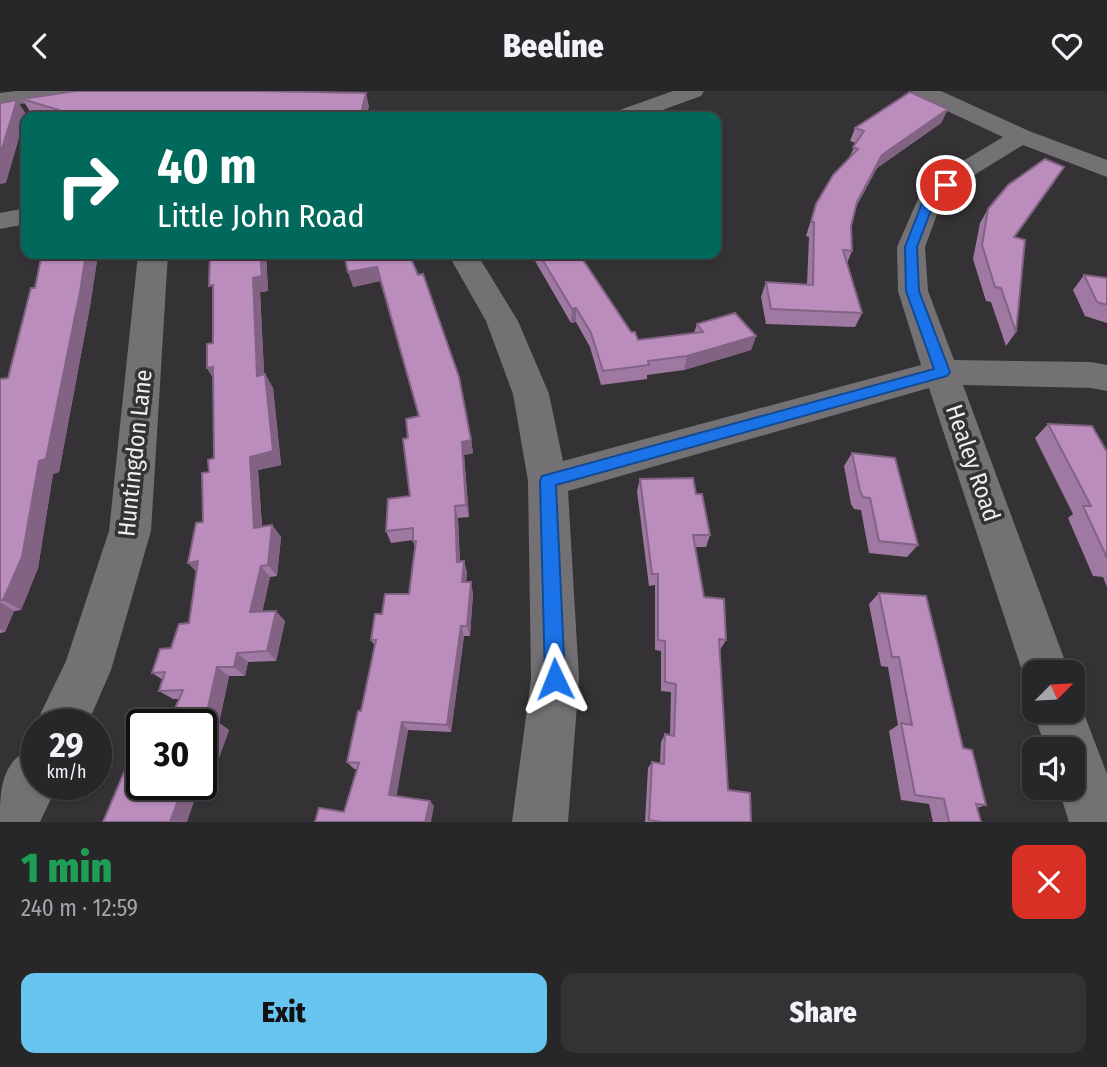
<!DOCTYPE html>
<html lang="en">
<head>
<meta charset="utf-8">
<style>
  :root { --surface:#272628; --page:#333234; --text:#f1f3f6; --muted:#a4a5a8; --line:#434345; --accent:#66c4ef }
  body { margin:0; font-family:"Fira Sans Condensed",sans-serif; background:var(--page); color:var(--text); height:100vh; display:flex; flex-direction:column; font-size:26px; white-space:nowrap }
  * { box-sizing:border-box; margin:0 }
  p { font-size:23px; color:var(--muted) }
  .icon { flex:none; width:38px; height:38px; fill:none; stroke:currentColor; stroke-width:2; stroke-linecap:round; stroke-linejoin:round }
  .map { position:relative; height:731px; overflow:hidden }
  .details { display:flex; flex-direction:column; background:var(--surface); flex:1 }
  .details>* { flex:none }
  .top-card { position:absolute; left:21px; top:21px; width:700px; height:147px; border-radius:14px; box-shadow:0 2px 5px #0004,0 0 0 2px var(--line); background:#00695c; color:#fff; overflow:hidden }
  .needle { width:46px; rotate:66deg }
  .tools { position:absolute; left:1022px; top:569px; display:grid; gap:14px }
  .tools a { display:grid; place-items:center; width:63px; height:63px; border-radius:14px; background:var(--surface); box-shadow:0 2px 5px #0004,0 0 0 2px var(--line); font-size:35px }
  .speed { position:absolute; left:21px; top:618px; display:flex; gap:14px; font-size:35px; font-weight:700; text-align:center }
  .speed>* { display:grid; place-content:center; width:91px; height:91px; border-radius:50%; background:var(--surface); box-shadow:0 2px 5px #0004,0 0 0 2px var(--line); line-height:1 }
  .speed small { font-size:18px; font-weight:400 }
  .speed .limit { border:4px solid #111; border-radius:10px; background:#fff; color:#111 }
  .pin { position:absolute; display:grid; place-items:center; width:60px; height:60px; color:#fff; margin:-30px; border:4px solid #fff; border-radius:50%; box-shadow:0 2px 7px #0007 }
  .me { position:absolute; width:77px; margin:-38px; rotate:358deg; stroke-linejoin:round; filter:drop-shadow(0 0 5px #0008) }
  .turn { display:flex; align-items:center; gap:24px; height:147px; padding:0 21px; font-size:32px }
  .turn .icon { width:91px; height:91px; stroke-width:2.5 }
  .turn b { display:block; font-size:49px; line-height:60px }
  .round { display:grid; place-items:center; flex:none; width:74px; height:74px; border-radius:14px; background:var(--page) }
  .head { display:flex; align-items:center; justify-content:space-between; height:119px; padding:0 21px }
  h1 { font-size:42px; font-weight:800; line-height:52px; color:#1e9e55 }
  .action { display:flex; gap:14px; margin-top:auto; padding:14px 21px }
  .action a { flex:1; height:80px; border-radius:14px; background:var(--accent); color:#111; font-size:28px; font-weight:800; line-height:80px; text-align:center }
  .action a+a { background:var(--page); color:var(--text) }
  header { display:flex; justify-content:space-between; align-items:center; height:91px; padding:0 21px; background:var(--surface); font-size:32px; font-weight:800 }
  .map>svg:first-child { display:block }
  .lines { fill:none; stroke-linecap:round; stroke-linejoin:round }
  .minor { fill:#737174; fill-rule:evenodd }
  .wall { fill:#a079a3 }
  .shaded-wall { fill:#826384 }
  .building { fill:#ba8dbd; stroke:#826384; stroke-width:2 }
  .route { fill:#1a73e8; stroke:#114b97; stroke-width:2 }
  .labels { text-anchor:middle; stroke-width:7; stroke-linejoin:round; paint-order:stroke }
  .street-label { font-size:24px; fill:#efedef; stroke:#343235 }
</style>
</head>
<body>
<header><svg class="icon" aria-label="back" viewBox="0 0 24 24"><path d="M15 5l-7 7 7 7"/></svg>Beeline<svg class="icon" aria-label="heart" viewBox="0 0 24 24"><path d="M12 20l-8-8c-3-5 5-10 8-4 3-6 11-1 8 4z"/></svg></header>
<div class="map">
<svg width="1107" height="731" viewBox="0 0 1107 731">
  <rect width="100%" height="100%" fill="#343235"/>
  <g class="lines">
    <!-- minor -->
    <path class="minor" d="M16,0H72L69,5L61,7L0,16V2Z
      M673,0H704L701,5L643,26H611L614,21Z
      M912,0H941L1029,40L1107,69V86L1023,54L971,86L942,110L925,156L928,200L954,269L1091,271L1107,274V300L1091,297L963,294L1069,581H1034V601L1028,598L929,297L568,400L579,588L568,731H512L531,588L528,390L513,303L486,230L448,163H477L518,230L549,303L563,370L921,274L898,200L897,156L921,101L953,76L1003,46L915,5Z
      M26,117V133L0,138V122Z
      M138,163H168L151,440L111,579L87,634H37V639L35,634L66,570L109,440Z
      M1073,601L1076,602L1107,683V731H1069L1058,696H1073V658H1046L1033,620L1034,617V620H1073Z
      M37,654V693H58L40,731H0C0,696 1,669 37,654Z"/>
  </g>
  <!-- wall -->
  <path class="wall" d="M76,0H253L369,15L366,26H47L31,22L22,8Z
    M948,18L941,32L877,77L856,116L851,135L852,160L847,172L862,222L855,236L766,233L761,206L766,191L807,194L809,146L806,145L816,113L849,67L856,52L850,50L855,37Z
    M1055,90L1015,146L1016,241L1006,255L991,211L986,210L973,168L980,132L988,118Z
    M42,163H98L90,215L59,381L53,383L38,477L21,519L14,520L5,541L0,542V288L8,287L35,197Z
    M210,163H266L268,200L260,201L264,283H265L273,297L281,374L258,379L262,435L272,434L281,446L277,485L270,486L262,521L285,530L276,570L248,571L245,585H229L219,632L229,639L213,683L204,682L201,690V634L179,608H173L159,600L163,589L152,582L171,557L189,532L196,480L188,472L203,431L209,381L214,367L213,287L207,277L213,252V203Z
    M409,163L471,349L473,362L464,364L469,426L458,427L460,470H464L467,482L466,491L473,502L470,545H464L451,641L408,639L396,705L434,715L344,721L357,678H354L347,671L361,620L375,555L371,549L382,523L409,503L415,457L413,449L391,452L386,440L410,405L408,347L419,326L380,190L353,196Z
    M531,163H579L631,241L638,249L694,242L697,233L756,245L751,259L684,279L647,284V288L601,294L590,256L576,231L571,232Z
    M1084,184L1107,187V232L1085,225L1073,199Z
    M1048,333L1107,361V496L1103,486L1093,485L1068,427L1073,423L1035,347Z
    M852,362L918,454L907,466L869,462L861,419L854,418L851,413L844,375Z
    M640,388L696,403L710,444L706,456H695L704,506L726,549L720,559L728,699L751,731H645L648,677L652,671L660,672L661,651L665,643L670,644L671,601L661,600V560L655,559V494L649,495L637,400Z
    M879,502L963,657L986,714L977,717L981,731H933L929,713L901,709L889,640L898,634L888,576L881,575L869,513Z"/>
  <!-- shaded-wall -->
  <path class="shaded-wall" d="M366,2L369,15L366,26H360Z
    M17,9L26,23L6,92L0,93V64Z
    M948,18L941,32L877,77L851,125L857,111L882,64Z
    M86,163H98L90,215L59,381L53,383L38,477L21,519L3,509L39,370Z
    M260,163H266L268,200L260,201L265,298L257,285L253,187Z
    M377,176L380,190L353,196L348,181Z
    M576,217V231L571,232L572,218Z
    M756,245L751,259L684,279L687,265Z
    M213,276L216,291L207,277Z
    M265,283L273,297L281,374L258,379L263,449L254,437L250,366Z
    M471,349L473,362L464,364L469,426L466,414L462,351Z
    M455,415L458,427L460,482L457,471Z
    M272,434L281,446L277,485L268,474Z
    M198,470L199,483L188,472Z
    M464,470L467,482L465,502L462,491Z
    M261,475L270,486L260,532L250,521Z
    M471,491L473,502L470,545L467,535Z
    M0,511L14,520L5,541L0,538Z
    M276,520L285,530L276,570L267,560Z
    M461,535L464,545L451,641L447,634Z
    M237,562L248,571L245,585L234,576Z
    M217,576L229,585L219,632L229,639L213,683L201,677V673L205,630Z
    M402,631L408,639L396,709L389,704Z
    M184,693H200L187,731H170Z
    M430,710L434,715L431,731H425Z"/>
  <!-- building -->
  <path class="building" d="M76,0H250L366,2L360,26H57L59,19L22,8Z
    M910,1L948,18L882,64L857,111L851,135L852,160L843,159L862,222L771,218L766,191L813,194L814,131H811L816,113L833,84L858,58L853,56L864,40L855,37Z
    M17,9L0,64V12Z
    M1045,68L1064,76L1014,146L1025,149L1016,241L1001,197L995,196L982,154L988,118L1008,94Z
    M42,163H86L80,201L46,368L39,370L22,466L3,509H0V288L8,287L31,197H35Z
    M210,163H260L262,185L253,187L257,285L265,283L273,360L250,366L254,437L272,434L268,474L261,475L250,521L276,520L267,560L237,562L234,576H217L205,630L217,631L201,673V634H168L183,599L159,600L165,581L152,582L160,558L171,557L179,533L189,532L198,470L188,472L196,432L203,431L202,382L209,381L208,369L214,367L213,276L207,277V253L213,252V194L209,195Z
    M344,163H409L418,184L423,183L459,286L471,349L462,351L466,414L455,415L457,471L464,470L462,491H471L467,535H461L447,634L402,631L389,704L430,710L425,731H315L319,717L344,721L359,672L347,671L358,620H361L376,549H371L375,523H382L385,503H409L416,450H413V437L386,440L388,408L410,405L403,348L408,347L406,328L419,325L377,176L348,181Z
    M539,163H579L631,241H635L638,249L703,241L697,233L735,222L756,245L687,265L648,270L649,274L603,280L591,242L576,217L572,218Z
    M1084,184L1107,187V214L1097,211Z
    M1048,333L1092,335L1107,361V467L1083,415H1091Z
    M852,362L895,367L918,454L879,450L870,407L863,406L860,400Z
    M693,387L696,403H702L710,444H693L704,506L724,508L726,549L719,548L728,699L750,702L751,731H663L649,729L652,671L664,673L665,643L674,645L676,593L665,591V550L658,549V483H652L640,388Z
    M879,502L926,505L963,657L972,659L986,714L976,713L981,731H949L944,708L915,704L901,632L912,634L899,566H892Z
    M139,646H142V693H184L170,731H103Z"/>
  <!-- route -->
  <path class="route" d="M946,91L951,94L935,109L917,156L919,200L950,281L947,285L556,394L565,588L562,595L555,598L548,595L545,588L540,390L542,385L934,278L906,200L905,156L924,107Z"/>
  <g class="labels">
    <!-- street labels -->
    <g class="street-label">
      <text transform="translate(135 362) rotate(-84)" y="8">Huntingdon Lane</text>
      <text transform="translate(973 372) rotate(71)" y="8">Healey Road</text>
    </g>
  </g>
</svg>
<div class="tools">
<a><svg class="needle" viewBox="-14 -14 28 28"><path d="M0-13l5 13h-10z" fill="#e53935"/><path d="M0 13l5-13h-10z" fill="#a4a5a8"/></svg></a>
<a><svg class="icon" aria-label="sound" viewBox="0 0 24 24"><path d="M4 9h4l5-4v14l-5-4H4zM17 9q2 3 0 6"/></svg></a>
</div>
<div class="speed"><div>29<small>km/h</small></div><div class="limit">30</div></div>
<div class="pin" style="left:946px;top:94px;background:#d93025"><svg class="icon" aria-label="arrive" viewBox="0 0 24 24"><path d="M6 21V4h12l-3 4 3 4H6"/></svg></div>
<svg class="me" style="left:555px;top:588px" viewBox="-20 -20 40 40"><path d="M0-17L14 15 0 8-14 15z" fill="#1a73e8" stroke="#fff" stroke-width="4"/></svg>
<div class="top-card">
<div class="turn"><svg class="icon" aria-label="right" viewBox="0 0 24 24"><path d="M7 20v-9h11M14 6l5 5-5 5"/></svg><div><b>40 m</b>Little John Road</div></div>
</div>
</div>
<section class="details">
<div class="head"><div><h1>1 min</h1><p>240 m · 12:59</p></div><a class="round" style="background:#d93025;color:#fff"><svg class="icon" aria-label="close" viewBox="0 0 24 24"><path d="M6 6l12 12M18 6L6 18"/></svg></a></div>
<div class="action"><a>Exit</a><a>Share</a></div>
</section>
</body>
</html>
